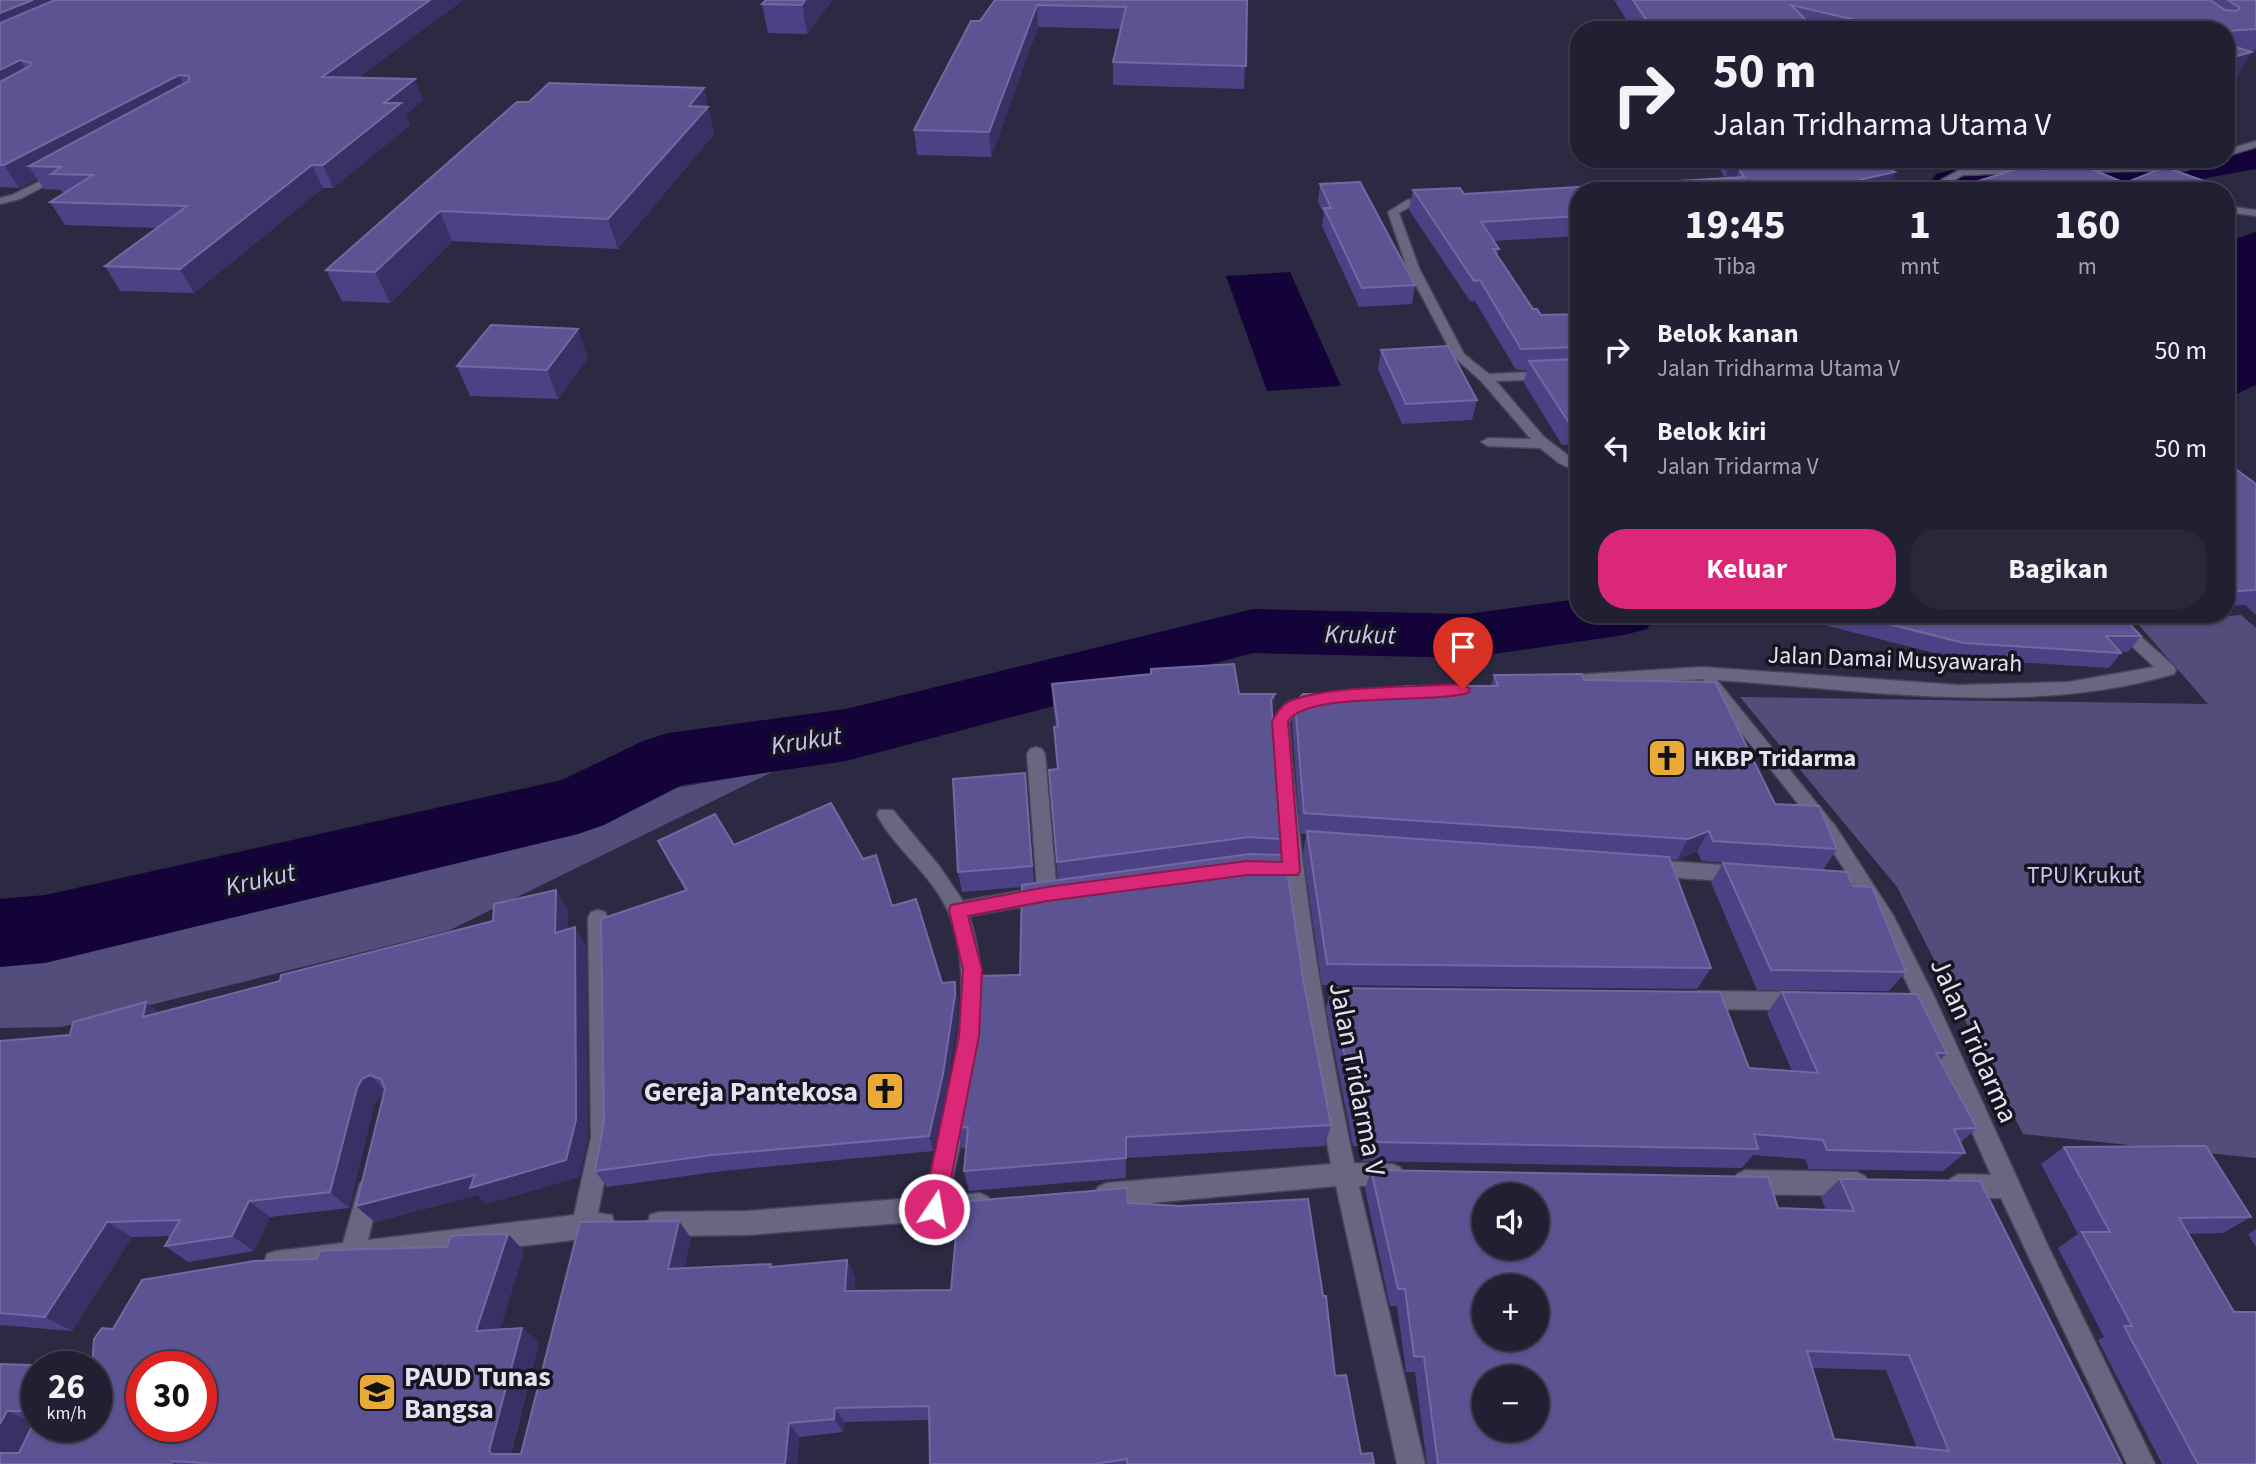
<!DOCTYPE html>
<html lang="id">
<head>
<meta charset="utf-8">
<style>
  :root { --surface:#212032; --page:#29283a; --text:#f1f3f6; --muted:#a2a3ac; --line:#3e3e4d; --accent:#db2777 }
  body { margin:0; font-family:"Source Sans 3",sans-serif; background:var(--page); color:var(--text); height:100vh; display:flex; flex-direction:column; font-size:26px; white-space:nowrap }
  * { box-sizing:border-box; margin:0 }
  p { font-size:23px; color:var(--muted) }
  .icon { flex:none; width:38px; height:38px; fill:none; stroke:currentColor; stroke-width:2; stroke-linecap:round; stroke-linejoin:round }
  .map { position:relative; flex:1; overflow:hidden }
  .sheet { position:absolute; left:1570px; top:182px; width:665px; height:441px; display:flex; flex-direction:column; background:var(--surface); border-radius:28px; box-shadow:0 2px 5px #0004,0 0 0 2px var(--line) }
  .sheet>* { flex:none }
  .hud { position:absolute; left:1570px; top:21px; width:665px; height:147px; border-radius:28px; box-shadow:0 2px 5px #0004,0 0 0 2px var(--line); background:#212032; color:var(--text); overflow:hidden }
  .fabs { position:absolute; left:1472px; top:1183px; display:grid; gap:14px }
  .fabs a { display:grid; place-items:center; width:77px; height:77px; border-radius:50%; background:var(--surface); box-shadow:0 2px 5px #0004,0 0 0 2px var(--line); font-size:35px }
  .speed { position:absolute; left:21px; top:1351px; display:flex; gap:14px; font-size:35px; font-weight:700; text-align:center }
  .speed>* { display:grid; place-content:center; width:91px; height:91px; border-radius:50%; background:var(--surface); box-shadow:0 2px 5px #0004,0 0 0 2px var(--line); line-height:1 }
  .speed small { font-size:18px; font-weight:400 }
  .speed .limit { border:10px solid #d22; background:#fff; color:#111 }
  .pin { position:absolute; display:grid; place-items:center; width:60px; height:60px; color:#fff; margin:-72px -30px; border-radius:50% 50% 50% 0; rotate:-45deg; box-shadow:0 0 7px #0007 }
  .pin .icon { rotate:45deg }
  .me { position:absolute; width:77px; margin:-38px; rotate:12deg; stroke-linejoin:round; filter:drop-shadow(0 0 5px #0008) }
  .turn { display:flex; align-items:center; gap:24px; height:147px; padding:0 28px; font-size:32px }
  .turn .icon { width:91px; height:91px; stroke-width:2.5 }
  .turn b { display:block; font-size:49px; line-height:60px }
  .eta { display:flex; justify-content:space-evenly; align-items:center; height:119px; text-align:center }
  .eta b { font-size:42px; font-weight:700; line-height:49px }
  .button { display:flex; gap:14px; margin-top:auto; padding:14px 28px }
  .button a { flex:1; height:80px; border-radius:28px; background:var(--accent); color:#fff; font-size:28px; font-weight:700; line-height:80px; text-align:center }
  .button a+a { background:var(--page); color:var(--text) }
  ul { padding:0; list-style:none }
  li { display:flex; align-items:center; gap:21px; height:98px; padding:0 28px }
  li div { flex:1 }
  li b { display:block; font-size:26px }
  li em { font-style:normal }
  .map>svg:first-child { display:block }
  .green { fill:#524d7b }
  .water { fill:#130338 }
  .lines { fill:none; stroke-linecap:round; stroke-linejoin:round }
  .river { fill:#130338; fill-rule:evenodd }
  .minor-casing { stroke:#464458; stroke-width:3 }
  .minor { fill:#686681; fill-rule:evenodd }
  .wall { fill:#4d4186; fill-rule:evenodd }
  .shaded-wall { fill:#393166 }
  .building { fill:#5d5292; stroke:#7269a1; stroke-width:2; fill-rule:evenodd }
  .route { fill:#db2777; stroke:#8e194d; stroke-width:2 }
  .labels { text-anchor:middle; stroke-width:7; stroke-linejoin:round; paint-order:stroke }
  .street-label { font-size:24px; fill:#e3e2f2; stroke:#15141f }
  .poi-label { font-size:24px; font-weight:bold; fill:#e3e2f2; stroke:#15141f; text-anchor:start }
  .park-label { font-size:24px; fill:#c8c5f0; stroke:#15141f }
  .water-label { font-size:26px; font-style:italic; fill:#c7c4ef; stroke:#15141f }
  .near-street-label { font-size:28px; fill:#e3e2f2; stroke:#15141f }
  .near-poi-label { font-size:28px; font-weight:bold; fill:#e3e2f2; stroke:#15141f; text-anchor:end }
</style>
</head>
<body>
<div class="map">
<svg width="2256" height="1464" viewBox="0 0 2256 1464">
  <rect width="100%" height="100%" fill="#2c2a42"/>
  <!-- green -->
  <path class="green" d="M2241,615L2256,628V1158L2023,1134L1897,887L1740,697L2208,704L2138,624Z
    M774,771L448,931L61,1027L0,1028V903Z"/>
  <!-- water -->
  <path class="water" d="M2256,232V385L2226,399V242Z
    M1290,272L1341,386L1267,391L1226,276Z"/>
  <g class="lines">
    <!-- river -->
    <path class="river" d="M2256,144V169L2179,183L1929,191L1930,183L1936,174L1972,165L2226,159V153Z
      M1578,599V614H1656L1647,629L1624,635L1467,658L1253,653L846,761L682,785L604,825L578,834L45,963L0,967V899L45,895L562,780L643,741L668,733L846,709L1253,609L1467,614Z"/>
    <!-- minor casing -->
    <g class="minor-casing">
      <path id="minor" d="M2256,141V147L2226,156V150Z
        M2199,159H2214L2186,170L2069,172L2064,169L2069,166L2185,164Z
        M2034,167L2039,170L2038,172L1963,175L1935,191H1922L1961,169Z
        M60,171L65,174L64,176L20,199L0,204V198L12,195Z
        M1435,197L1440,200L1439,202L1413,205L1399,213L1419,268L1464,354L1489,374L1578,370V378L1496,381L1544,437L1578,463V472L1559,463L1540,448L1488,446L1481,442L1488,438L1531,439L1481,381L1453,356L1407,268L1388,212L1407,200Z
        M2226,206L2256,210V216L2226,212Z
        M2097,614H2115L2174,666L2176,670L2174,674C2027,717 1867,690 1717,680L1836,827L1893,915L1934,996L2049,1248L2155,1464H2127L2001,1198H1959L1951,1194L1947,1186L1951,1178L1959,1174L1991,1175C1948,1080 1912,981 1858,891C1814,818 1757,753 1704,687L1702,683L1704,679L1573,687L1565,681L1573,675L1702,667L1959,685L2068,682L2154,667Z
        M1426,686L1434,692L1426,698L1363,702L1354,696L1363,690Z
        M1318,695L1327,701L1324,705L1298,711L1289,722C1300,871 1323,1017 1354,1163L1392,1164L1400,1167L1404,1175L1400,1183L1392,1186H1359L1425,1464H1397L1336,1186L1106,1207L1098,1203L1094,1195L1098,1187L1106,1183L1331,1164C1302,1017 1281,871 1271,721L1287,702Z
        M1036,747L1042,749L1045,754L1057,894L1054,900L1044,903L969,916C1000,1006 967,1106 949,1196L980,1193L988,1197L992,1205L988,1213L980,1217L747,1235L659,1236L650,1233L647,1224L650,1215L659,1212L747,1211L925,1197C943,1117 983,987 947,909C930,873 895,849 877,815L879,810H893L940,867L963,901L1037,888L1027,754L1030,749Z
        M1651,860L1739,866L1746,868L1749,874L1746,880L1739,882L1651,876L1644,874L1641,868L1644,862Z
        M598,910L605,912L608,918L613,1137L598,1213L612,1215L615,1224L612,1233L592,1237L591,1242L582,1245L573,1240L276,1275L267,1272L264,1263L267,1254L276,1251L343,1243L360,1183L368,1179L376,1183L380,1191L368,1240L574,1215L591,1137L588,918L591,912Z
        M1700,991L1798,992L1805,994L1809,1001L1805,1008L1798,1010L1700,1009L1693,1007L1689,1000L1693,993Z
        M1745,1170L1857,1172L1865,1176L1869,1184L1865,1192L1857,1196L1745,1194L1737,1190L1733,1182L1737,1174Z"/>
    </g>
    <!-- minor -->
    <use href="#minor" class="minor"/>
  </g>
  <!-- wall -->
  <path class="wall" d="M0,0H463L358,78L423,100L406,114L410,125L333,188H323L194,293L120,291L105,266L157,228L65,225L50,202L64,193L61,190L44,189L37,179L19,188L0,187Z
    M832,0L807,34L768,33L762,4Z
    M995,0H1247L1244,89L1113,85V62L1120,29L1038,27L991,157L917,155L914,130L980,21Z
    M1614,0H2256V50L2249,51L2238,75L2226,78V30H1633Z
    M529,102L711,115L710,116L714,134L618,249L452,241L390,303L342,301L326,270Z
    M1714,159H1769L1767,165L1895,172L1887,191H1578V236L1494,241L1499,249L1497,255L1533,309L1541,315L1578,314V444L1562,445L1524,383L1527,370H1516L1475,301H1470L1409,210L1413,190L1464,194L1736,178L1737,175L1725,178Z
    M1320,184L1415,285L1412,304L1359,307L1322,226L1324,214L1318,202Z
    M1381,350L1477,400L1472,420L1402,424L1378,369Z
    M588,358L558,399L470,396L457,366Z
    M2226,462L2256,484V615L2245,605L2226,606Z
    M1829,614H2120L2141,636L2128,652H2120L2121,653L2109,668L1954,658L1828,626Z
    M1151,669L1239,694H1275L1272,715L1282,839L1280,855L1331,1125L1325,1146L1126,1158V1178L969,1191L964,1171L966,1148L962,1149L957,1128L1020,975L1022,887L962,892L958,872L1025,773L1034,883L1058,880L1049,770H1058L1054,727L1056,726L1053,705L1052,684L1150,674Z
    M1494,675L1584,680L1775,804L1837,849L1823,870L1702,861L1697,851L1677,860L1670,859L1711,968L1697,989L1322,985L1303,854L1306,834H1300L1292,723L1295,702L1402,695L1404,686H1491Z
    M658,841L734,845L863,859L942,983L955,982L958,1000V1013L947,1090L933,1151L722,1171L607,1187L595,1171L685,890L667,859Z
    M1723,863L1853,886L1906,972L1889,991L1757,990L1711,883Z
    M568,910L567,929L575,927L586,946L588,1137L579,1177L486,1204L477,1195L375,1222L356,1206L384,1094L379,1097L374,1105L349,1208L270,1217L254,1251L188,1262L165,1246L171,1236L132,1237L72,1331L0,1325V1041L70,1035Z
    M1331,988L1749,1068L1792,1071L1767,1013L1782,992L1947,1053L1940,1060L1977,1128L1960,1143L1965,1153L1943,1171L1809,1169L1805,1159L1753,1155L1742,1168L1362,1161L1360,1146H1353L1326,1009Z
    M2064,1147L2251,1217L2223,1233L2188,1234L2256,1464H2162L2098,1340L2104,1337L2058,1248L2078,1234L2041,1164Z
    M1371,1170L1778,1208L1826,1210L1821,1197L1840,1179L2122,1464H1427L1415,1372H1406L1397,1306H1390L1365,1189ZM1812,1368L1886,1370L1917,1448L1834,1439Z
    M1128,1203L1335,1376L1361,1454L1374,1464H930L929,1420L844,1422L843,1432L799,1437L797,1464H0V1364L92,1367L113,1329L317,1259L447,1247L508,1234L524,1251L500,1329L522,1328L539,1343L511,1454H521L691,1238L684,1268L771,1264L772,1267L847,1260L855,1277L854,1291L951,1290ZM37,1367L96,1426H37Z
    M2256,1229V1247L2248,1234Z"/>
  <!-- shaded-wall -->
  <path class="shaded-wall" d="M33,0H92L0,38V13Z
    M430,0H463L331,98L322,77Z
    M805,0H832L807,34L802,5Z
    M1037,5L1038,27L991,157L989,132Z
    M2252,52L2238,75L2226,78V59Z
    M20,60L33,81L0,98V70Z
    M179,75L190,96L29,166L37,179L19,188L4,165Z
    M415,79L423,100L406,114L410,125L333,188L323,165L384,103Z
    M704,88L714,134L618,249L608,219L689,106Z
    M1732,159H1769L1765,170L1739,169L1737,175L1725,178Z
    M312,165L323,188L194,293L180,269Z
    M1895,172L1887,191H1819V189Z
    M2210,183L2205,191H2197Z
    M440,211L452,241L390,303L375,272Z
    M578,329L588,358L558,399L547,370Z
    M1275,694L1272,715L1271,700Z
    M1709,831L1697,851L1677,860L1688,839Z
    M556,890L568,910L567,952L555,933Z
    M575,927L586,946L588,1137L579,1177L486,1204L477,1195L375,1222L356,1206Z
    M955,982L958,1000V1013L947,1090L933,1151L929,1136Z
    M146,1002L167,1020L143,1017Z
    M370,1075L387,1093L379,1097L374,1105L349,1208L330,1192L357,1088L362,1079Z
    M249,1201L270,1217L254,1251L232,1236Z
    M679,1221L691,1238L681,1285L668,1269Z
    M107,1222L132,1237L72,1331L45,1317Z
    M508,1234L524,1251L495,1346L476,1331Z
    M847,1260L855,1277L853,1307L845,1291Z
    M522,1328L539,1343L508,1463L492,1454L489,1451Z
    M835,1408L844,1422L843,1432L834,1419Z
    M7,1411L37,1424L20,1464L0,1459V1424Z
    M789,1423L799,1437L797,1464H785Z"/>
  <!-- building -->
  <path class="building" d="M0,0H33L0,13Z
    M55,0H430L322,77L415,79L384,103H401L323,165H312L180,269L105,266L187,206L50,202L93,175L51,174L61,167L29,166L189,81V76L179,75L4,165H0V82L30,66L31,63L20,60L0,70V23Z
    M766,0H805L802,5L762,4Z
    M995,0H1247L1246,66L1113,62L1126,7L1037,5L989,132L914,130L971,21H980Z
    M1633,0H2210L2225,10L2237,11L2240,8L2228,0H2256V29L2226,31V30H1899L1791,5L1810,24L1760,23L1766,30H1653Z
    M2226,44L2252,52L2226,59Z
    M549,83L704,88L689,106L708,107L608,219L440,211L375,272L326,270L517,102H529Z
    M1802,159H1868L1895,172L1819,189L1823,191H1578V216L1481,222L1499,249H1493L1533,309H1537L1541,315L1578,314V347L1521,349L1480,280L1474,281L1413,190L1460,188L1464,194L1744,177L1739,169Z
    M2079,164L2125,183L2165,167L2210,183L2197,191H1961L1955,188L2030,165L2043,170Z
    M1360,182L1415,285L1362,288L1324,208H1331L1320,184Z
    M491,325L578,329L547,370L457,366Z
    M1448,346L1477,400L1406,404L1381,350Z
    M1578,359V422L1569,423L1529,361Z
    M2226,462L2256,484V590L2226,592Z
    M1849,614H2120L2141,636H2106L2121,653L1964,643Z
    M1234,664L1239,694H1275L1271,700L1282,839L1249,837L1057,862L1049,770L1058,769L1054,727L1058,726L1052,684L1151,674V669Z
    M1582,674L1584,680L1715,682L1775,804L1819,806L1837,849L1713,841L1709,831L1688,839L1304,813L1295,702L1303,694L1406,695L1404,686H1498L1494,675Z
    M1025,773L1032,866L958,872L953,779Z
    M831,803L863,859L876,855L892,906L916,899L942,983L955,982V995L943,1074L929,1136L712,1155L595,1171L604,1121L601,919L687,890L658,841L715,814L734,845Z
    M1307,831L1669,857L1711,968L1327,964Z
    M1250,854L1285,855L1303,979L1331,1125L1126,1137V1158L964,1171L968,1127L957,1128L976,1033L980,976L1020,975L1022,885Z
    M1723,863L1847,872L1853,886L1872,887L1906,972L1771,970Z
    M556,890L555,933L575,927L576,1120L566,1160L470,1188L475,1175L356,1206L385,1089L381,1079L370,1075L362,1079L357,1088L330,1192L249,1201L232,1236L165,1246L180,1220L107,1222L45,1317L0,1313V1041L70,1035L73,1022L146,1002L143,1017L280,981L281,975L493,921L494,904Z
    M1331,988L1720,992L1749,1068L1818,1073L1782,992L1917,994L1947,1053H1936L1977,1128L1954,1129L1965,1153L1827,1150L1823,1140L1754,1134L1758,1149L1368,1142L1366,1126L1359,1127Z
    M2206,1146L2251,1217L2179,1218L2234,1312H2256V1464H2198L2124,1326H2132L2082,1232H2110L2064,1147Z
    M1371,1170L1768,1177L1778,1208L1854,1211L1840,1179L1980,1181L2109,1438L2122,1464H1438L1424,1357L1414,1356L1405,1289H1398ZM1484,1195H1536V1248H1484ZM1484,1286H1536V1339H1484ZM1807,1351L1909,1355L1949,1451L1834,1439ZM1484,1377H1536V1430H1484Z
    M1127,1188L1128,1203L1180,1206L1308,1199L1323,1296H1326L1335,1376L1346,1375L1361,1454L1372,1453L1374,1464H1127V1459L1094,1464H930L929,1406L835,1408L834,1419L789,1423L785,1464H217L172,1461L171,1464H0V1453H19L37,1416V1426H96V1367H37V1411H7L0,1424V1364L92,1367L94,1339L102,1328L113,1329L142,1280L254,1261L317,1259L320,1251L331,1250L447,1247L451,1236L463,1235L508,1234L476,1331L522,1328L489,1451L492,1454H521L580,1222L679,1221L668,1269L771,1264L770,1267L847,1260L845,1291L951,1290L959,1202ZM142,1367H201V1426H142Z"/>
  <!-- route -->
  <path class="route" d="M1463,684L1470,689L1468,693C1430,704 1308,691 1288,721L1300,870L1298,875H1247L1047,901L968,916L982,969L979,1036L945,1209L941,1217L934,1220L926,1217L923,1209L959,1036L963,969L949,910L951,905L1047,887L1247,861L1282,862L1272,721C1277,713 1281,705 1290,701C1331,685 1416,687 1463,684Z"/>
  <!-- icons -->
  <defs>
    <g id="church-square" transform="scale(2.0125)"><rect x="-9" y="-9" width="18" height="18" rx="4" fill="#e9aa38" stroke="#15141f"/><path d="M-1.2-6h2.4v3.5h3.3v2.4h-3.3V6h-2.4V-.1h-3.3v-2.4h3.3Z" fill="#111"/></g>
    <g id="school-square" transform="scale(2.0125)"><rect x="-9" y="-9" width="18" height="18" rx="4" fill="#e9aa38" stroke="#15141f"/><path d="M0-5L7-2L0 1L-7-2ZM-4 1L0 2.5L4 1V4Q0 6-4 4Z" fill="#111"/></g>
  </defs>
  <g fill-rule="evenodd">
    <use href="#church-square" x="1667" y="758"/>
    <use href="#church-square" x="885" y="1091"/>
    <use href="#school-square" x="377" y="1392"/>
  </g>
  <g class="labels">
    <!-- street labels -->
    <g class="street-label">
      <text transform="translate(1895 659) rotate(2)" y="8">Jalan Damai Musyawarah</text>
    </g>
    <!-- poi labels -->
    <g class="poi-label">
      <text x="1694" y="766">HKBP Tridarma</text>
    </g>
    <!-- park labels -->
    <g class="park-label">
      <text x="2084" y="883">TPU Krukut</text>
    </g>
    <!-- water labels -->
    <g class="water-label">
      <text transform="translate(1360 634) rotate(1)" y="9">Krukut</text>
      <text transform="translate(806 740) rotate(-9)" y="9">Krukut</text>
      <text transform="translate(260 879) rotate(-13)" y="9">Krukut</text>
    </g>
    <!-- near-street labels -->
    <g class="near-street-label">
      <text transform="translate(1975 1040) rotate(66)" y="10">Jalan Tridarma</text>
      <text transform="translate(1358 1079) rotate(79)" y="10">Jalan Tridarma V</text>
    </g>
    <!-- near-poi labels -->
    <g class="near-poi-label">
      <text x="858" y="1101">Gereja Pantekosa</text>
      <text x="404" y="1386" text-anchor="start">PAUD Tunas<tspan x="404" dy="32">Bangsa</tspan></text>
    </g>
  </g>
</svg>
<div class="fabs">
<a><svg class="icon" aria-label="sound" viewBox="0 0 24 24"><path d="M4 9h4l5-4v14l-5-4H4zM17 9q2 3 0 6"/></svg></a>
<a>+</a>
<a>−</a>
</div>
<div class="speed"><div>26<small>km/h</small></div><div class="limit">30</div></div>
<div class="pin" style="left:1463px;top:689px;background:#d93025"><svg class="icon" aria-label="arrive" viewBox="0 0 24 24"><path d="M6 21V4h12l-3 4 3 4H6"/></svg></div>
<svg class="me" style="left:934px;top:1209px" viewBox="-20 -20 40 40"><circle r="17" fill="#db2777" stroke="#fff" stroke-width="3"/><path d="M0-11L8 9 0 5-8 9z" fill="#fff"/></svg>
<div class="hud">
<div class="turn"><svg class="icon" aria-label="right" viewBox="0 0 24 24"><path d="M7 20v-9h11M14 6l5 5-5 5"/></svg><div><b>50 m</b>Jalan Tridharma Utama V</div></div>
</div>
<section class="sheet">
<div class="eta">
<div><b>19:45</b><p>Tiba</p></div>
<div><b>1</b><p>mnt</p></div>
<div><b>160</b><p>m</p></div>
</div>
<ul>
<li><svg class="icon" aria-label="right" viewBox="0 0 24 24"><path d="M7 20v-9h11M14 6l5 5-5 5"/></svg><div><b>Belok kanan</b><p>Jalan Tridharma Utama V</p></div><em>50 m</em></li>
<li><svg class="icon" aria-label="left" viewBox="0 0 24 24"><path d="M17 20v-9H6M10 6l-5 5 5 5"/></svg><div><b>Belok kiri</b><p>Jalan Tridarma V</p></div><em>50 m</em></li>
</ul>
<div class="button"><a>Keluar</a><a>Bagikan</a></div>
</section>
</div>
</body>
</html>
